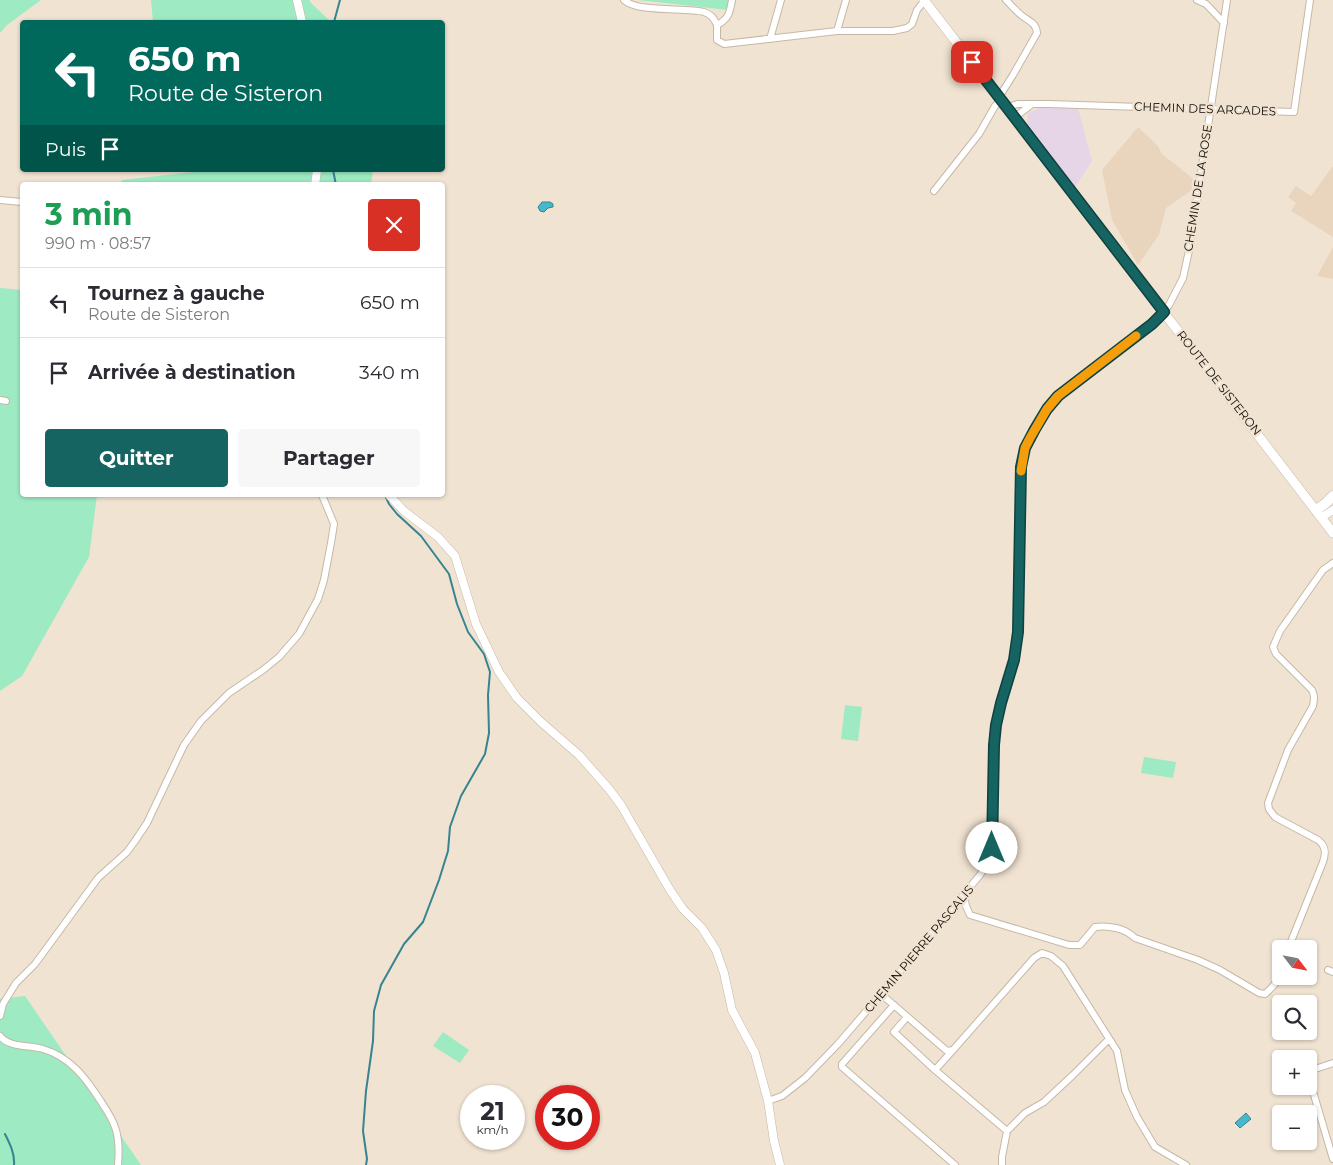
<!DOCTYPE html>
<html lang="fr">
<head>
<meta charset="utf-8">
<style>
  :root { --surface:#fff; --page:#f7f7f7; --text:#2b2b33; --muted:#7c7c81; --line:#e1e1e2; --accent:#156462 }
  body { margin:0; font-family:Montserrat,sans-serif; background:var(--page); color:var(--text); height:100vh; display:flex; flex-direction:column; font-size:19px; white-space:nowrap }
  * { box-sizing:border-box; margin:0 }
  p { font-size:16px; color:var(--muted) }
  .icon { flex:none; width:28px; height:28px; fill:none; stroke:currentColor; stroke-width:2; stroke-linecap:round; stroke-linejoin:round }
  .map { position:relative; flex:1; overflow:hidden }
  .details { position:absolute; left:20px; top:182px; width:425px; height:315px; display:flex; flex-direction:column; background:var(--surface); border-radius:5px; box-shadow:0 1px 4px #0004 }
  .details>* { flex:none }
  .top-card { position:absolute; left:20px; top:20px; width:425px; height:152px; border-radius:5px; box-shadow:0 1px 4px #0004; background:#00695c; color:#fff; overflow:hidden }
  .needle { width:32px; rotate:122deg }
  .buttons { position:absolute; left:1272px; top:940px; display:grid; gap:10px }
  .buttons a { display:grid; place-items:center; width:45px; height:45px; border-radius:5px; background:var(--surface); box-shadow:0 1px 4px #0004; font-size:25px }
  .speed { position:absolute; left:460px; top:1085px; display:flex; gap:10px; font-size:25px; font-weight:700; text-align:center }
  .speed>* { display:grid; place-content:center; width:65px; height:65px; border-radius:50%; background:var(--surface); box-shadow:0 1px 4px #0004; line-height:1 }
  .speed small { font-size:12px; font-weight:400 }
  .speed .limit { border:8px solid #d22; background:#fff; color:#111 }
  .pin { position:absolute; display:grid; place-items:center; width:42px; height:42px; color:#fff; margin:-21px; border-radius:10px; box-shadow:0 2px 8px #0006 }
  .me { position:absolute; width:55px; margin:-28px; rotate:0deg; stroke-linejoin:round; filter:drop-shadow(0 0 4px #0008) }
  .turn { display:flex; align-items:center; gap:18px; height:105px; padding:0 25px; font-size:22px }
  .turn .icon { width:65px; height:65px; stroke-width:2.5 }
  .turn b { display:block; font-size:35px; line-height:42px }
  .then { display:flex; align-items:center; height:48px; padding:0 25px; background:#0003; gap:10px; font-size:19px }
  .round { display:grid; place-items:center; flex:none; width:52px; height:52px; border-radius:5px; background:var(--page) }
  .head { display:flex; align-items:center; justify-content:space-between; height:85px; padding:0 25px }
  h1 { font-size:30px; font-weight:700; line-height:38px; color:#1e9e55 }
  .action { display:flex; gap:10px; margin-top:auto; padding:10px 25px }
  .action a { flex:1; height:58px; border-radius:5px; background:var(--accent); color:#fff; font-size:20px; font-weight:700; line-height:58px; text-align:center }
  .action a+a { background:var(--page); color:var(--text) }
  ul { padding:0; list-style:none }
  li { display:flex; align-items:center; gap:15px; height:70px; padding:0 25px; border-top:1px solid var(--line) }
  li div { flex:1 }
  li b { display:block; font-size:19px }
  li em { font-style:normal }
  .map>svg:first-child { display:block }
  .commercial { fill:#e6d5e7 }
  .built { fill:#e9d5be }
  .green { fill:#9deac3 }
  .water { fill:#46b8cc; stroke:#368491 }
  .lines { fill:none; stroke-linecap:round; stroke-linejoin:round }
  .stream { stroke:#368491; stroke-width:2 }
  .minor-casing { stroke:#c6b8a7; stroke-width:8 }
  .tertiary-casing { stroke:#c6b8a7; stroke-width:9 }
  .secondary-casing { stroke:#c6b8a7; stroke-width:10 }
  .trunk-casing { stroke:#c6b8a7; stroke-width:11 }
  .minor { stroke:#fff; stroke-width:6 }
  .tertiary { stroke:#fff; stroke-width:8 }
  .secondary { stroke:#fff; stroke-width:9 }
  .trunk { stroke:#fff; stroke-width:10 }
  .route-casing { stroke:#0e4140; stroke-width:12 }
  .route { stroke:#156462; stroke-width:9 }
  .slow { stroke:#f59e0b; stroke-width:9 }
  .labels { text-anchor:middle; stroke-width:5; stroke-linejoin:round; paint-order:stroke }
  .street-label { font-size:12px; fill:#100b06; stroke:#f1e3d1 }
</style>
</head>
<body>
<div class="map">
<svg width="1333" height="1165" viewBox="0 0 1333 1165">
  <rect width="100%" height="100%" fill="#f1e3d1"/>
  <!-- commercial -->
  <path class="commercial" d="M1040,108H1078L1092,161L1075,187L1027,125L1028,113Z"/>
  <!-- built -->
  <path class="built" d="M1138,127L1158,146L1162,154L1196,181L1195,188L1166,208L1159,235L1138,265L1112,220L1102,170Z
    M1333,166V237L1291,211L1296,203L1288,197L1296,186L1311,196Z
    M1333,247V279L1317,276Z"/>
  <!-- green -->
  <path class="green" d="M0,0H41L7,25L0,33Z
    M151,0H309L312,4L331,22H153Z
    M638,0H730L728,10Z
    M193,170H373L371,185H119L122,180L193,172Z
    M0,288L22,290V495H97L89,557L22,676L0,691Z
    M845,705L862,707L858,741L841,739Z
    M1144,757L1176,762L1173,778L1141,773Z
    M25,996L141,1165H0V999Z
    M443,1032L469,1050L460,1063L433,1046Z"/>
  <!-- water -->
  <path class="water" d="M542,202H550L553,204V207L548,208L544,212L540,211L538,207Z
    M1246,1113L1251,1119L1240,1128L1235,1123Z"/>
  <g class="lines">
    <!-- stream -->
    <path class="stream" d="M334,22L340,0
      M333,170L336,185
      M5,1134C10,1144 15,1154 14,1165
      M366,1165L367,1159L363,1131L366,1091L373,1041L374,1011L381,985L404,944L423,922L439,880L448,851L450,827L461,796L485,754L489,733L488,695L490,672L484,654L468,632L457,604L449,574L421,536L397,514L389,504L385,495"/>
    <!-- minor casing -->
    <g class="minor-casing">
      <path id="minor" d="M624,0C638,13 685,7 704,12C711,14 715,20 717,25
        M732,0C730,12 729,19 717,25V40L724,44L837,31L846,0
        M1197,0L1206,4L1224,23
        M837,31H893L907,28L912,24L917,10L925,0
        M770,39L781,0
        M999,97L1013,75L1037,33C1036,22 1028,21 1021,15C1016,11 1011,5 1006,0
        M1008,107L1017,104H1049L1294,112L1310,0
        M1015,117L1032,104
        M934,191L979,134L995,106L1002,100
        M0,200L22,202
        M0,400L6,401
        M964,895L966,906L970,915L1069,945H1080L1095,927C1108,925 1125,928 1135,938L1198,960L1220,970L1259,993L1265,994C1272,988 1278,982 1281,973
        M1288,949L1323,862C1326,853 1326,846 1318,840L1275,817L1269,809L1268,803L1288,750L1313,706C1314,700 1315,696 1312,690L1276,654L1273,647L1280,631L1323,570L1333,563
        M1328,970L1333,972
        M881,994L947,1051L953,1050L1034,958L1042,953L1051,956L1063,966L1117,1051L1125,1090L1137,1117L1155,1147L1186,1165
        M894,1005L842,1064V1067L955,1165
        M0,1016L3,1004L16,983L35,964L98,878L127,852L135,841L147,823L184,745L201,721L229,693L263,670L279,657L299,634L318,599L324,580L331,543L334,524L322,495
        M907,1017L894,1032L935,1070L1007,1131L1025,1113L1044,1102L1073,1075L1109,1039
        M0,1036C9,1048 30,1045 43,1049C70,1057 85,1077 100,1100C106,1109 113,1119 116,1130C119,1141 119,1154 118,1165
        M935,1070L953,1050
        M1309,1071L1333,1063
        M1309,1078L1333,1159
        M768,1101L782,1096L805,1078L838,1044L881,994L980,875L987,864L992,848L993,774L996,725L1001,703L1014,660L1019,631L1021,467L1025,448L1035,429L1047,409L1058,396L1159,318L1169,305L1183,278L1190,246L1227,0
        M1002,1165V1157L1007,1131"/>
    </g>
    <!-- tertiary casing -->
    <g class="tertiary-casing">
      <path id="tertiary" d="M297,0L302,22
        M315,185L317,170
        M389,495L404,511L438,537L455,556L476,624L499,672L517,698L541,722L579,755L609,789L621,805L670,890L683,909L702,928L716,950L724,973L732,1010L755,1053L768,1101L774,1141L780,1165
        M1322,517L1333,510"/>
    </g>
    <!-- secondary casing -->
    <g class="secondary-casing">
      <path id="secondary" d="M924,0L1333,533"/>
    </g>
    <!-- trunk casing -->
    <g class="trunk-casing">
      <path id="trunk" d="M1316,510L1326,503L1333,496"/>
    </g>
    <!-- minor -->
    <use href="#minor" class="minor"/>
    <!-- tertiary -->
    <use href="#tertiary" class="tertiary"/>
    <!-- secondary -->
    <use href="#secondary" class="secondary"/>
    <!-- trunk -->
    <use href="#trunk" class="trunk"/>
  </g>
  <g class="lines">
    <!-- route casing -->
    <g class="route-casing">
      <path id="route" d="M972,62L1164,312L1152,324L1058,396L1047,409L1035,429L1025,448L1021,467L1018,632L1014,660L1001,703L996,725L994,745L992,848"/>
    </g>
    <!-- route -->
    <use href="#route" class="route"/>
    <!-- slow -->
    <path class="slow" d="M1021,471L1025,448L1030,438L1047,409L1058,396L1136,336"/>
  </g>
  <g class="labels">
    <!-- street labels -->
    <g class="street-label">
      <text transform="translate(1205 109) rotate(2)" y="4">CHEMIN DES ARCADES</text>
      <text transform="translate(1198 188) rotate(-81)" y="4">CHEMIN DE LA ROSE</text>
      <text transform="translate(1219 383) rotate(52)" y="4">ROUTE DE SISTERON</text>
      <text transform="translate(919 949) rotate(-50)" y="4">CHEMIN PIERRE PASCALIS</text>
    </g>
  </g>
</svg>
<div class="buttons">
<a><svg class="needle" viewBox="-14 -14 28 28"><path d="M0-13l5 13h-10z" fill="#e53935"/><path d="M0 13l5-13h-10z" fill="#7c7c81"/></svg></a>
<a><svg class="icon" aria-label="search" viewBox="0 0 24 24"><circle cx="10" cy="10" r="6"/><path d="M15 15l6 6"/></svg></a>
<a>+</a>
<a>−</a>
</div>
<div class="speed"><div>21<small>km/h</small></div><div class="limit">30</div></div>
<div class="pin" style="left:972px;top:62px;background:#d93025"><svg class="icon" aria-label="arrive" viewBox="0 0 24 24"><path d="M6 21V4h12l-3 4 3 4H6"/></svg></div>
<svg class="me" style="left:992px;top:848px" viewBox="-20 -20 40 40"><circle r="19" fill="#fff"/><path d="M0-13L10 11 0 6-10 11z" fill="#156462"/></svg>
<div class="top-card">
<div class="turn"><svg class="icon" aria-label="left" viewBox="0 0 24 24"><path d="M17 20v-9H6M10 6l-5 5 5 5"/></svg><div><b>650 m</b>Route de Sisteron</div></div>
<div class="then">Puis<svg class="icon" aria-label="arrive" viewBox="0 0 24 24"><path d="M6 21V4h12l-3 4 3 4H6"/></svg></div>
</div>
<section class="details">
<div class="head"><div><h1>3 min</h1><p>990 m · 08:57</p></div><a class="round" style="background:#d93025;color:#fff"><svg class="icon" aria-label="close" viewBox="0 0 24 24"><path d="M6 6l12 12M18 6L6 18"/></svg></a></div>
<ul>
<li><svg class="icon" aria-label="left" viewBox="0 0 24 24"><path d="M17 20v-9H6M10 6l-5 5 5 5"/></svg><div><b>Tournez à gauche</b><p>Route de Sisteron</p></div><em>650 m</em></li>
<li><svg class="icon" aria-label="arrive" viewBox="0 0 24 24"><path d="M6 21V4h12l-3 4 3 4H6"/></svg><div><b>Arrivée à destination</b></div><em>340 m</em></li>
</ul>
<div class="action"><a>Quitter</a><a>Partager</a></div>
</section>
</div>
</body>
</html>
